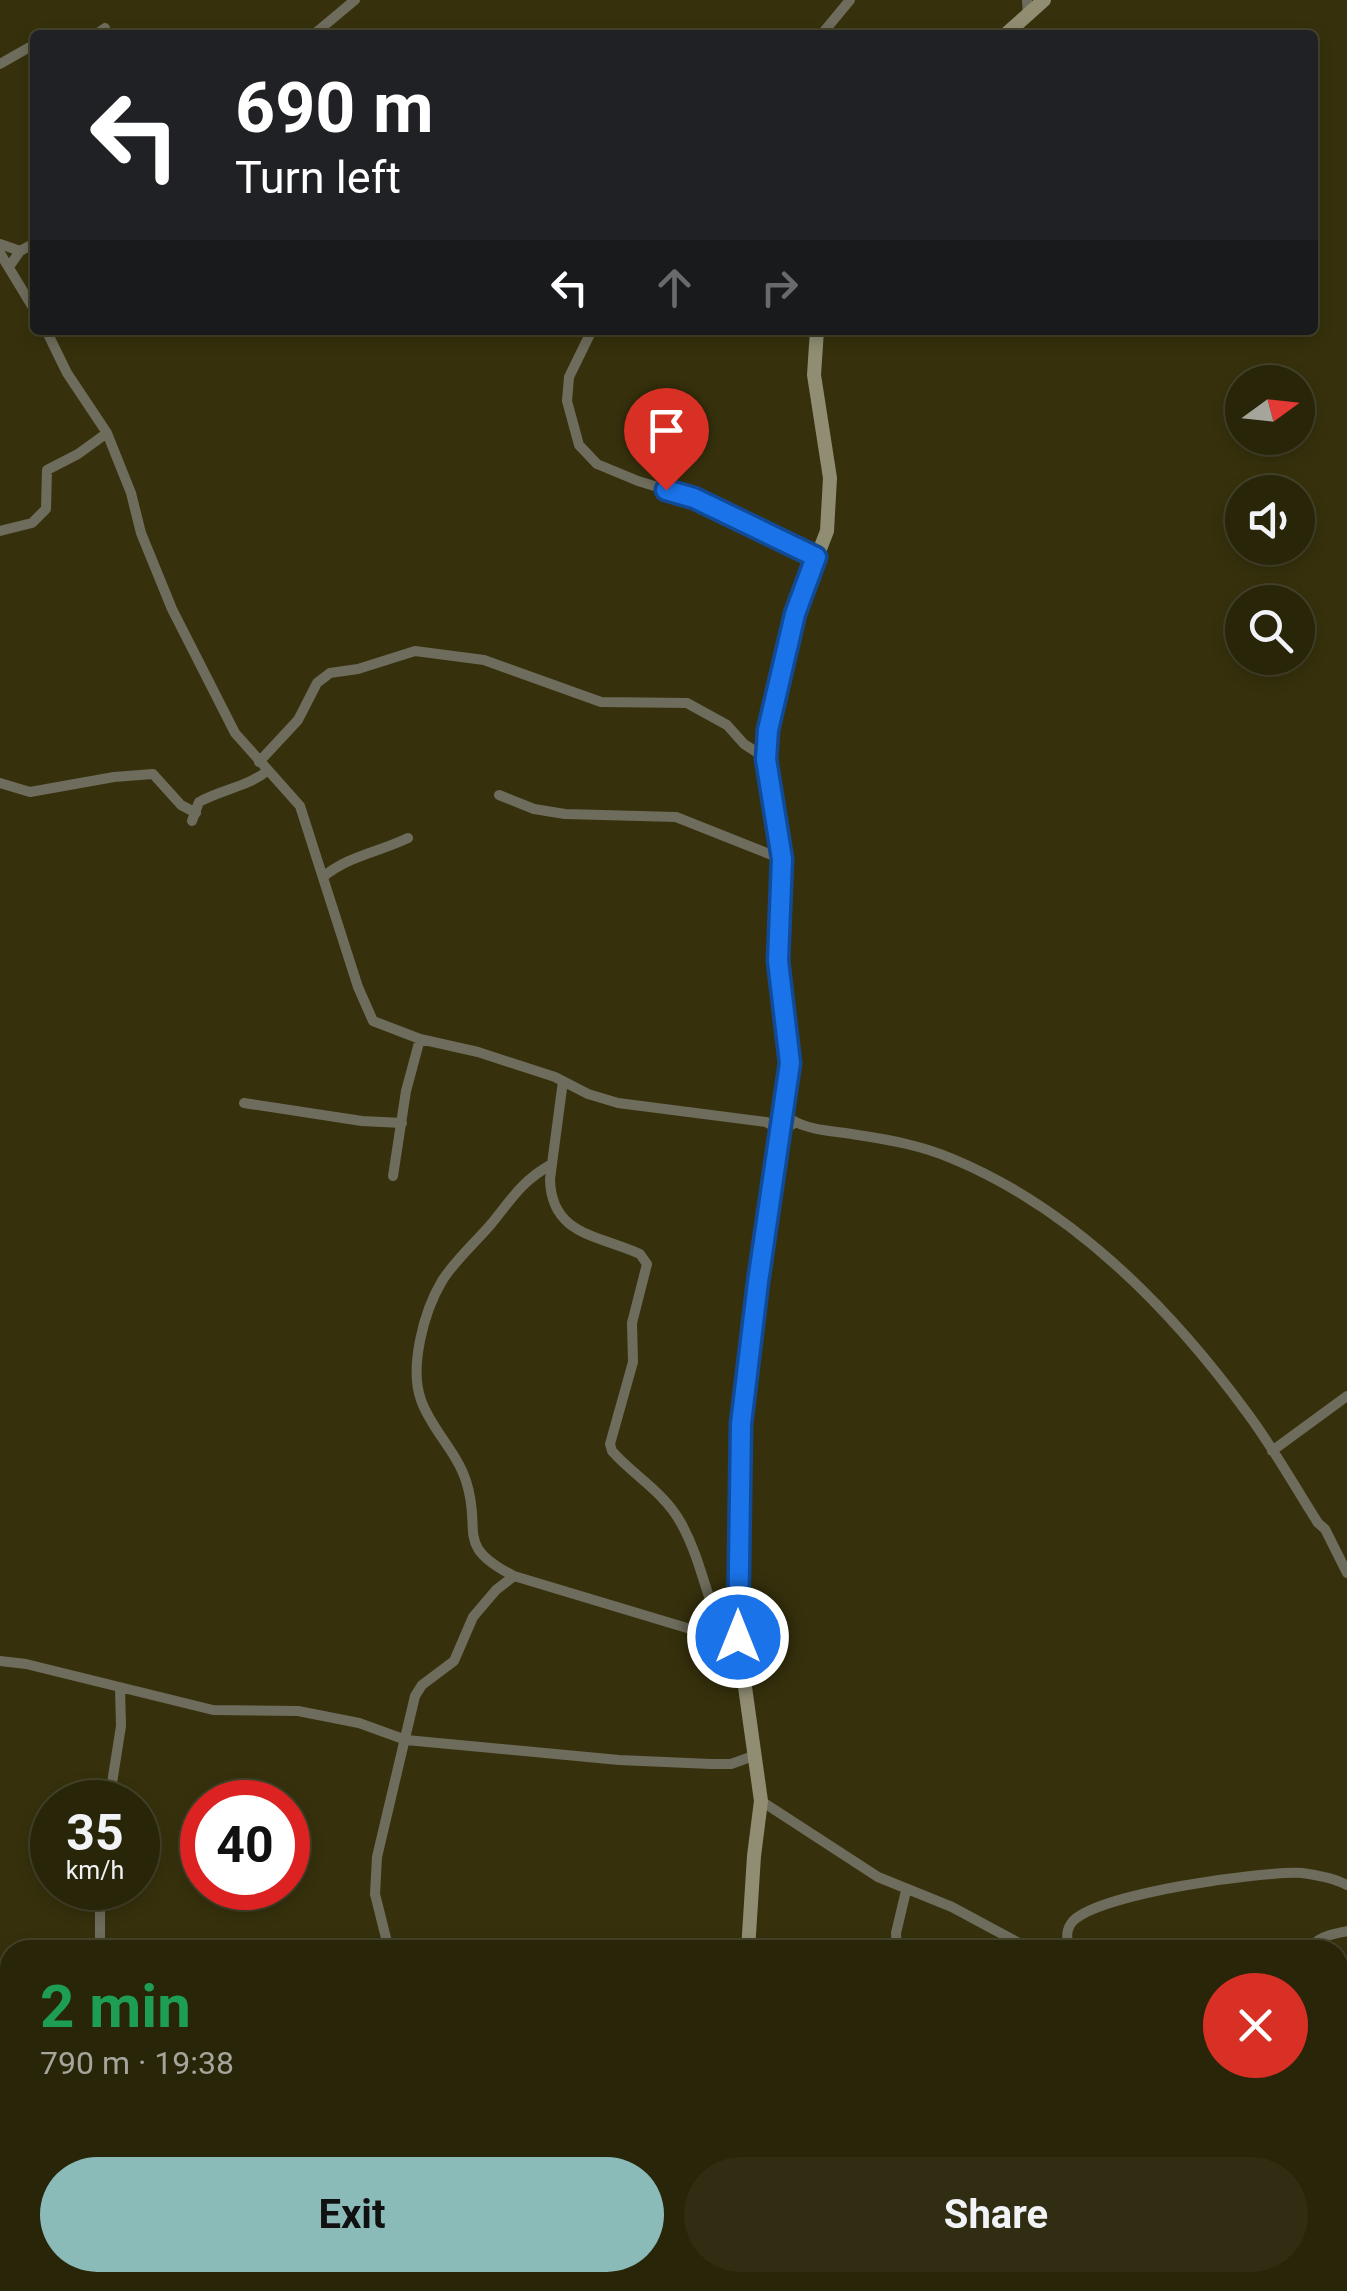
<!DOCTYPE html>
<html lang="en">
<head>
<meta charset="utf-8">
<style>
  :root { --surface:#282509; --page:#302d12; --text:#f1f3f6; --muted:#a5a59c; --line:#44422a; --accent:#8bbbb9 }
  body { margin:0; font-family:Roboto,sans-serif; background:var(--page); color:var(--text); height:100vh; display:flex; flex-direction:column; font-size:38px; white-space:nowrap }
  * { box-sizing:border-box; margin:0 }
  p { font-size:32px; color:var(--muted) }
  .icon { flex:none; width:55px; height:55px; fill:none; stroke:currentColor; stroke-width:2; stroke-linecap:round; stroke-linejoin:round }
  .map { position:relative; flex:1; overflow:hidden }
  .details { position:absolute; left:0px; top:1940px; width:1348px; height:352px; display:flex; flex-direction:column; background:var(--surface); border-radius:30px 30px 0 0; box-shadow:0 5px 15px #0003,0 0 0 2px var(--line) }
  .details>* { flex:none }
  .guide { position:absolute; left:30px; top:30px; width:1288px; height:305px; border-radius:10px; box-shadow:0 5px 15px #0003,0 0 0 2px var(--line); background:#202124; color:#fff; overflow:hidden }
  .needle { width:65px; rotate:75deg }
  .fabs { position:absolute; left:1225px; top:365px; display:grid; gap:20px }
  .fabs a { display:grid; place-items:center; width:90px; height:90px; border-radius:50%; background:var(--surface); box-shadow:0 5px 15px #0003,0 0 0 2px var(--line); font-size:50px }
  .speed { position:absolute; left:30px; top:1780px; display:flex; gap:20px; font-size:50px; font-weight:700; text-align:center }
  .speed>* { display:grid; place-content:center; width:130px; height:130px; border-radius:50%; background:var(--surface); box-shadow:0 5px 15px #0003,0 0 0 2px var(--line); line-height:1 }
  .speed small { font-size:25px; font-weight:400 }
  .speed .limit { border:15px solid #d22; background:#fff; color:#111 }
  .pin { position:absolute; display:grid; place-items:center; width:85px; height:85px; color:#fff; margin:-102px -42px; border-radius:50% 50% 50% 0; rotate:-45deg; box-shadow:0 0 10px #0007 }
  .pin .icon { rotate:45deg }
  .me { position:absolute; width:110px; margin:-55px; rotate:0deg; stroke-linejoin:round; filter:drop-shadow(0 0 8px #0008) }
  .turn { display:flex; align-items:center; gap:35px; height:210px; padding:0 40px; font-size:45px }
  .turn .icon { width:130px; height:130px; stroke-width:2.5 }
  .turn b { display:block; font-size:70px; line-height:85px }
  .lanes { display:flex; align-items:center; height:95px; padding:0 40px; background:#0003; justify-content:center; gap:50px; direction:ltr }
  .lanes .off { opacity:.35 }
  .round { display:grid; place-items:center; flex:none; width:105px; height:105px; border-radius:52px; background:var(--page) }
  .summary { display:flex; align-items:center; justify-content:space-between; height:170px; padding:0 40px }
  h1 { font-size:60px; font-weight:700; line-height:75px; color:#1e9e55 }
  .button { display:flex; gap:20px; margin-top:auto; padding:20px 40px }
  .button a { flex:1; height:115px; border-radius:60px; background:var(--accent); color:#111; font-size:40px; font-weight:700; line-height:115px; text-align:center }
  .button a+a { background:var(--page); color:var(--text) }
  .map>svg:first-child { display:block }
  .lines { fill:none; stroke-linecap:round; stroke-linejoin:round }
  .street { stroke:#6e6c5c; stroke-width:10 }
  .secondary { stroke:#908d73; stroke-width:14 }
  .route-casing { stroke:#114b97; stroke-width:25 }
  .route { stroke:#1a73e8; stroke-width:18 }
</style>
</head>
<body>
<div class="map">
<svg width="1347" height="2291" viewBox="0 0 1347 2291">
  <rect width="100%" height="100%" fill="#36310c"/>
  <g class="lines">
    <!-- street -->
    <path class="street" d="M1027,0L1028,16
      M95,35L105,28
      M313,35L355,0
      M821,35L850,0
      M0,64L35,44
      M0,244L20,251
      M0,253L35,311
      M9,267L20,251L35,243
      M46,330L67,373L107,433L131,493L141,533L172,609L235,733L300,806L358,987L373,1021L420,1039L478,1052L555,1077L588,1094L618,1103L766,1122L781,1130L795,1123
      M592,330L569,377L567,401L579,445L597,464L638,481L694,498L816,557
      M0,531L32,523L46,509L47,470L78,454L107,433
      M259,762L298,720L317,683L330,673L358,669L415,651L484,660L601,702L687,703L727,725L744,744L767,759
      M0,783L30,792L114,777L153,774L181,805L196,813
      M499,795L534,809L565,814L676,817L782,859
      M192,821L199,802C220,790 249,786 267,771
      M323,877C348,856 379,852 408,838
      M563,1081L550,1179C551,1235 598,1235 640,1254L647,1264L632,1323L633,1362L610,1444L612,1451C634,1476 664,1492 681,1523C707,1570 707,1619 742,1664
      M244,1103L362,1121L402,1123
      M792,1120C810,1131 837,1131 858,1135C891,1140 923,1146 953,1159C1073,1209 1172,1310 1248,1414C1274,1449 1295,1487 1318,1523L1325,1529L1347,1573
      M552,1164C523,1180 512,1198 492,1223C476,1242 455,1260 442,1281C424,1311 409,1367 421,1400C431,1429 457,1452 466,1481C483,1532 453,1545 514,1576L697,1631L728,1646
      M393,1176L406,1091L420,1039
      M1272,1451L1347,1396
      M0,1661L26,1664L213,1710L298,1711L359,1723L406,1740L619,1760L711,1764H731L756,1755
      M761,1801L878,1877L952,1907L1032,1950
      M109,1802L121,1726L120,1688
      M100,1950V1888
      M389,1950L375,1894L377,1857L415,1696L422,1685L454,1661L473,1617L496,1590L514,1576
      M897,1950L896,1933L906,1891
      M1069,1950C1067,1939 1065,1930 1073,1921C1101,1893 1261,1871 1302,1873C1317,1875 1334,1878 1347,1885
      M1311,1950C1316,1936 1334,1934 1347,1931
      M0,1965H10
      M1338,2073L1347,2075
      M1285,2282L1291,2291
      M179,2291L182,2282
      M493,2291V2282
      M743,2291L744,2282
      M886,2291L899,2282
      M1337,2291L1347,2282"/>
    <!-- secondary -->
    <path class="secondary" d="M1005,35L1044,0
      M748,1950L754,1856L761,1801L738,1637L741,1424L757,1282L789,1063L778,961L782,859L775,800L767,759L768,730L770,708L795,614L827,531L830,478L814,375L817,330
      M0,2175L10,2179
      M268,2282L291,2291
      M635,2291L640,2282"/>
  </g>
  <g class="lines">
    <!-- route casing -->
    <g class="route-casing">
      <path id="route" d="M666,490L694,498L816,557L795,614L768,730L766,759L782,859L778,961L790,1063L758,1282L741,1424L738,1637"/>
    </g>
    <!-- route -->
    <use href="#route" class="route"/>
  </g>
</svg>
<div class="fabs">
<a><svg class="needle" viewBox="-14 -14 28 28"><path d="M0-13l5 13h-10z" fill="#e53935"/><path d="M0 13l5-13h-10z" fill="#a5a59c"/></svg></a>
<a><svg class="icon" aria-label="sound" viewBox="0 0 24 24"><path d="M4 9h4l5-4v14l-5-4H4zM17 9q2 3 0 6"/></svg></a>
<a><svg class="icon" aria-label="search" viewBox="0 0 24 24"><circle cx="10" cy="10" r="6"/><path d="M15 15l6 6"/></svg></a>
</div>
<div class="speed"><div>35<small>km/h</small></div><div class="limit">40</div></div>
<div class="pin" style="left:666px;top:490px;background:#d93025"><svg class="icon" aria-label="arrive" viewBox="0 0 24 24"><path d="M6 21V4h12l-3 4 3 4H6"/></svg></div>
<svg class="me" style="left:738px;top:1637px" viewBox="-20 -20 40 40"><circle r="17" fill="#1a73e8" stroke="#fff" stroke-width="3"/><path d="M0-11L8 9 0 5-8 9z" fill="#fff"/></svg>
<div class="guide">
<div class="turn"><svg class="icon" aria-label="left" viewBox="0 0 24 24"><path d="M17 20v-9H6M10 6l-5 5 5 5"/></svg><div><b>690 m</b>Turn left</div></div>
<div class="lanes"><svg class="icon" aria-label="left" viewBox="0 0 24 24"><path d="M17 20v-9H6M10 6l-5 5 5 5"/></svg><svg class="icon off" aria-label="ahead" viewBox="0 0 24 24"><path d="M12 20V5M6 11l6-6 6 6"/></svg><svg class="icon off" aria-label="right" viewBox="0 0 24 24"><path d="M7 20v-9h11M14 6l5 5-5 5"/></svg></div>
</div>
<section class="details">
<div class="summary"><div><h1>2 min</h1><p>790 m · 19:38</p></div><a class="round" style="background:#d93025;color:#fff"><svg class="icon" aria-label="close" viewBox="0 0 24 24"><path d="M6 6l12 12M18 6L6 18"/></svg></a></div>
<div class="button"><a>Exit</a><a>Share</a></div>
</section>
</div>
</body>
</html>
